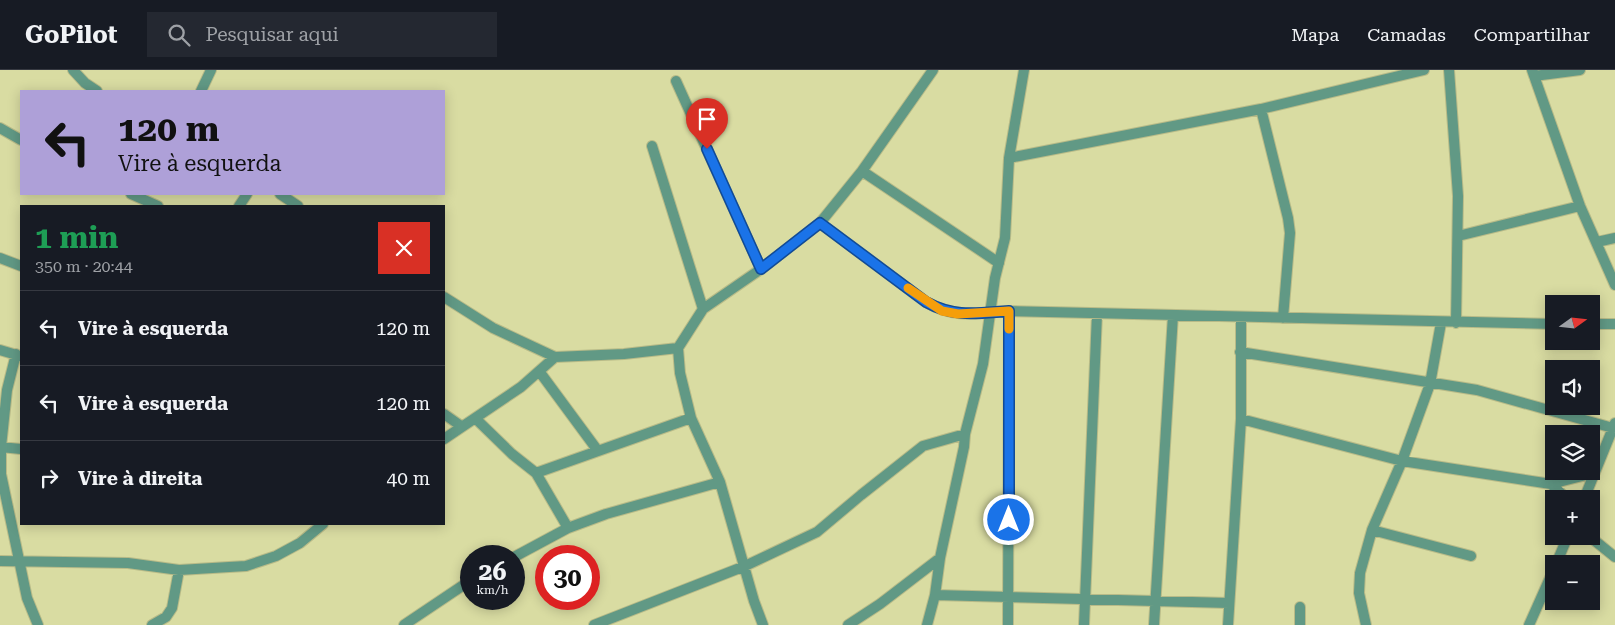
<!DOCTYPE html>
<html lang="pt">
<head>
<meta charset="utf-8">
<style>
  :root { --surface:#171b24; --page:#242831; --text:#f1f3f6; --muted:#9ea1a6; --line:#363941 }
  body { margin:0; font-family:"Roboto Serif",serif; background:var(--page); color:var(--text); height:100vh; display:flex; flex-direction:column; font-size:19px; white-space:nowrap }
  * { box-sizing:border-box; margin:0 }
  p { font-size:16px; color:var(--muted) }
  .icon { flex:none; width:28px; height:28px; fill:none; stroke:currentColor; stroke-width:2; stroke-linecap:round; stroke-linejoin:round }
  .map { position:relative; flex:1; overflow:hidden }
  .sheet { position:absolute; left:20px; top:135px; width:425px; height:320px; display:flex; flex-direction:column; background:var(--surface); border-radius:0px; box-shadow:0 2px 12px #0003 }
  .sheet>* { flex:none }
  .banner { position:absolute; left:20px; top:20px; width:425px; height:105px; border-radius:0px; box-shadow:0 2px 12px #0003; background:#aea0d8; color:#111; overflow:hidden }
  .needle { width:32px; rotate:75deg }
  .buttons { position:absolute; left:1545px; top:225px; display:grid; gap:10px }
  .buttons a { display:grid; place-items:center; width:55px; height:55px; border-radius:0px; background:var(--surface); box-shadow:0 2px 12px #0003; font-size:25px }
  .speed { position:absolute; left:460px; top:475px; display:flex; gap:10px; font-size:25px; font-weight:700; text-align:center }
  .speed>* { display:grid; place-content:center; width:65px; height:65px; border-radius:50%; background:var(--surface); box-shadow:0 2px 12px #0003; line-height:1 }
  .speed small { font-size:12px; font-weight:400 }
  .speed .limit { border:8px solid #d22; background:#fff; color:#111 }
  .pin { position:absolute; display:grid; place-items:center; width:42px; height:42px; color:#fff; margin:-51px -21px; border-radius:50% 50% 50% 0; rotate:-45deg; box-shadow:0 0 5px #0007 }
  .pin .icon { rotate:45deg }
  .me { position:absolute; width:55px; margin:-28px; rotate:0deg; stroke-linejoin:round; filter:drop-shadow(0 0 4px #0008) }
  .turn { display:flex; align-items:center; gap:18px; height:105px; padding:0 15px; font-size:22px }
  .turn .icon { width:65px; height:65px; stroke-width:2.5 }
  .turn b { display:block; font-size:35px; line-height:42px }
  .round { display:grid; place-items:center; flex:none; width:52px; height:52px; border-radius:0px; background:var(--page) }
  .head { display:flex; align-items:center; justify-content:space-between; height:85px; padding:0 15px }
  h1 { font-size:30px; font-weight:700; line-height:38px; color:#1e9e55 }
  ul { padding:0; list-style:none }
  li { display:flex; align-items:center; gap:15px; height:75px; padding:0 15px; border-top:1px solid var(--line) }
  li div { flex:1 }
  li b { display:block; font-size:19px }
  li em { font-style:normal }
  header { display:flex; align-items:center; gap:30px; box-sizing:border-box; height:70px; padding:0 25px; background:var(--surface); border-bottom:1px solid var(--line) }
  header strong { font-size:24px }
  nav { display:flex; gap:28px; margin-inline-start:auto; font-size:18px }
  .search { width:350px; height:45px; background:var(--page); display:flex; align-items:center; gap:12px; box-sizing:border-box; padding:0 18px; border-radius:0px; color:var(--muted); font-size:19px }
  .map>svg:first-child { display:block }
  .lines { fill:none; stroke-linecap:round; stroke-linejoin:round }
  .street-casing { stroke:#b8bb88; stroke-width:12 }
  .street { stroke:#619985; stroke-width:10 }
  .route-casing { stroke:#114b97; stroke-width:12 }
  .route { stroke:#1a73e8; stroke-width:9 }
  .slow { stroke:#f59e0b; stroke-width:9 }
</style>
</head>
<body>
<header>
<strong>GoPilot</strong>
<div class="search"><svg class="icon" aria-label="search" viewBox="0 0 24 24"><circle cx="10" cy="10" r="6"/><path d="M15 15l6 6"/></svg>Pesquisar aqui</div>
<nav><a>Mapa</a><a>Camadas</a><a>Compartilhar</a></nav>
</header>
<div class="map">
<svg width="1615" height="555" viewBox="0 0 1615 555">
  <rect width="100%" height="100%" fill="#d9dca2"/>
  <g class="lines">
    <!-- street casing -->
    <g class="street-casing">
      <path id="street" d="M73,0L85,13L97,21
        M1449,0L1458,126L1456,253
        M1532,0L1580,136L1615,215
        M1534,6L1580,0
        M676,11L761,199
        M201,21L211,0
        M1261,39L1288,148L1290,163L1283,248
        M0,58L21,70
        M652,76L703,239
        M1009,88L1261,39L1424,0
        M862,101L999,193
        M131,124L158,136
        M280,124L298,136
        M239,136L247,124
        M820,153L926,232C955,249 977,243 1009,241L1554,254
        M1458,166L1580,136
        M1597,172L1615,168
        M0,188L21,196
        M444,227L493,258L555,287L624,284L678,278
        M1591,254H1615
        M0,280L20,286
        M1240,282L1477,320L1613,358
        M16,284L7,320L1,377V404L27,528L38,555
        M539,301L598,381
        M444,344L461,356
        M475,348L512,384L536,403L568,458
        M1241,349L1402,391L1551,414L1594,403
        M444,369L521,317L555,287
        M0,377L21,379
        M536,403L691,348
        M1551,414L1567,429
        M1584,429L1615,353
        M1372,460L1471,486
        M1589,466L1615,487
        M514,487L568,458L606,444L720,412
        M0,491L128,493L179,500L246,496L276,486L300,473L323,454
        M1556,494L1568,466
        M935,525L1229,533
        M152,555L166,547L172,538L179,500
        M404,555L471,510
        M594,555L745,496L817,462L861,425L923,376L965,364
        M763,555L754,531L720,412L691,348L680,303L678,278L703,239L761,199L820,153L862,101L933,0
        M848,555L880,534L940,488
        M927,555L935,525L940,488L964,377L965,364L983,294L995,208L1005,168L1009,88L1024,0
        M1008,555L1009,241
        M1084,555L1097,244
        M1154,555L1173,245
        M1228,555L1241,349V247
        M1300,555V537
        M1366,555L1359,523L1360,503L1372,460L1402,391L1430,314L1441,253
        M1529,555L1554,499"/>
    </g>
    <!-- street -->
    <use href="#street" class="street"/>
  </g>
  <g class="lines">
    <!-- route casing -->
    <g class="route-casing">
      <path id="route" d="M707,79L761,199L820,153L926,232C955,248 978,243 1009,241V450"/>
    </g>
    <!-- route -->
    <use href="#route" class="route"/>
    <!-- slow -->
    <path class="slow" d="M908,218L942,241L958,244L1009,241V259"/>
  </g>
</svg>
<div class="buttons">
<a><svg class="needle" viewBox="-14 -14 28 28"><path d="M0-13l5 13h-10z" fill="#e53935"/><path d="M0 13l5-13h-10z" fill="#9ea1a6"/></svg></a>
<a><svg class="icon" aria-label="sound" viewBox="0 0 24 24"><path d="M4 9h4l5-4v14l-5-4H4zM17 9q2 3 0 6"/></svg></a>
<a><svg class="icon" aria-label="layers" viewBox="0 0 24 24"><path d="M12 4l9 5-9 5-9-5zM3 14l9 5 9-5"/></svg></a>
<a>+</a>
<a>−</a>
</div>
<div class="speed"><div>26<small>km/h</small></div><div class="limit">30</div></div>
<div class="pin" style="left:707px;top:79px;background:#d93025"><svg class="icon" aria-label="arrive" viewBox="0 0 24 24"><path d="M6 21V4h12l-3 4 3 4H6"/></svg></div>
<svg class="me" style="left:1009px;top:450px" viewBox="-20 -20 40 40"><circle r="17" fill="#1a73e8" stroke="#fff" stroke-width="3"/><path d="M0-11L8 9 0 5-8 9z" fill="#fff"/></svg>
<div class="banner">
<div class="turn"><svg class="icon" aria-label="left" viewBox="0 0 24 24"><path d="M17 20v-9H6M10 6l-5 5 5 5"/></svg><div><b>120 m</b>Vire à esquerda</div></div>
</div>
<section class="sheet">
<div class="head"><div><h1>1 min</h1><p>350 m · 20:44</p></div><a class="round" style="background:#d93025;color:#fff"><svg class="icon" aria-label="close" viewBox="0 0 24 24"><path d="M6 6l12 12M18 6L6 18"/></svg></a></div>
<ul>
<li><svg class="icon" aria-label="left" viewBox="0 0 24 24"><path d="M17 20v-9H6M10 6l-5 5 5 5"/></svg><div><b>Vire à esquerda</b></div><em>120 m</em></li>
<li><svg class="icon" aria-label="left" viewBox="0 0 24 24"><path d="M17 20v-9H6M10 6l-5 5 5 5"/></svg><div><b>Vire à esquerda</b></div><em>120 m</em></li>
<li><svg class="icon" aria-label="right" viewBox="0 0 24 24"><path d="M7 20v-9h11M14 6l5 5-5 5"/></svg><div><b>Vire à direita</b></div><em>40 m</em></li>
</ul>
</section>
</div>
</body>
</html>
